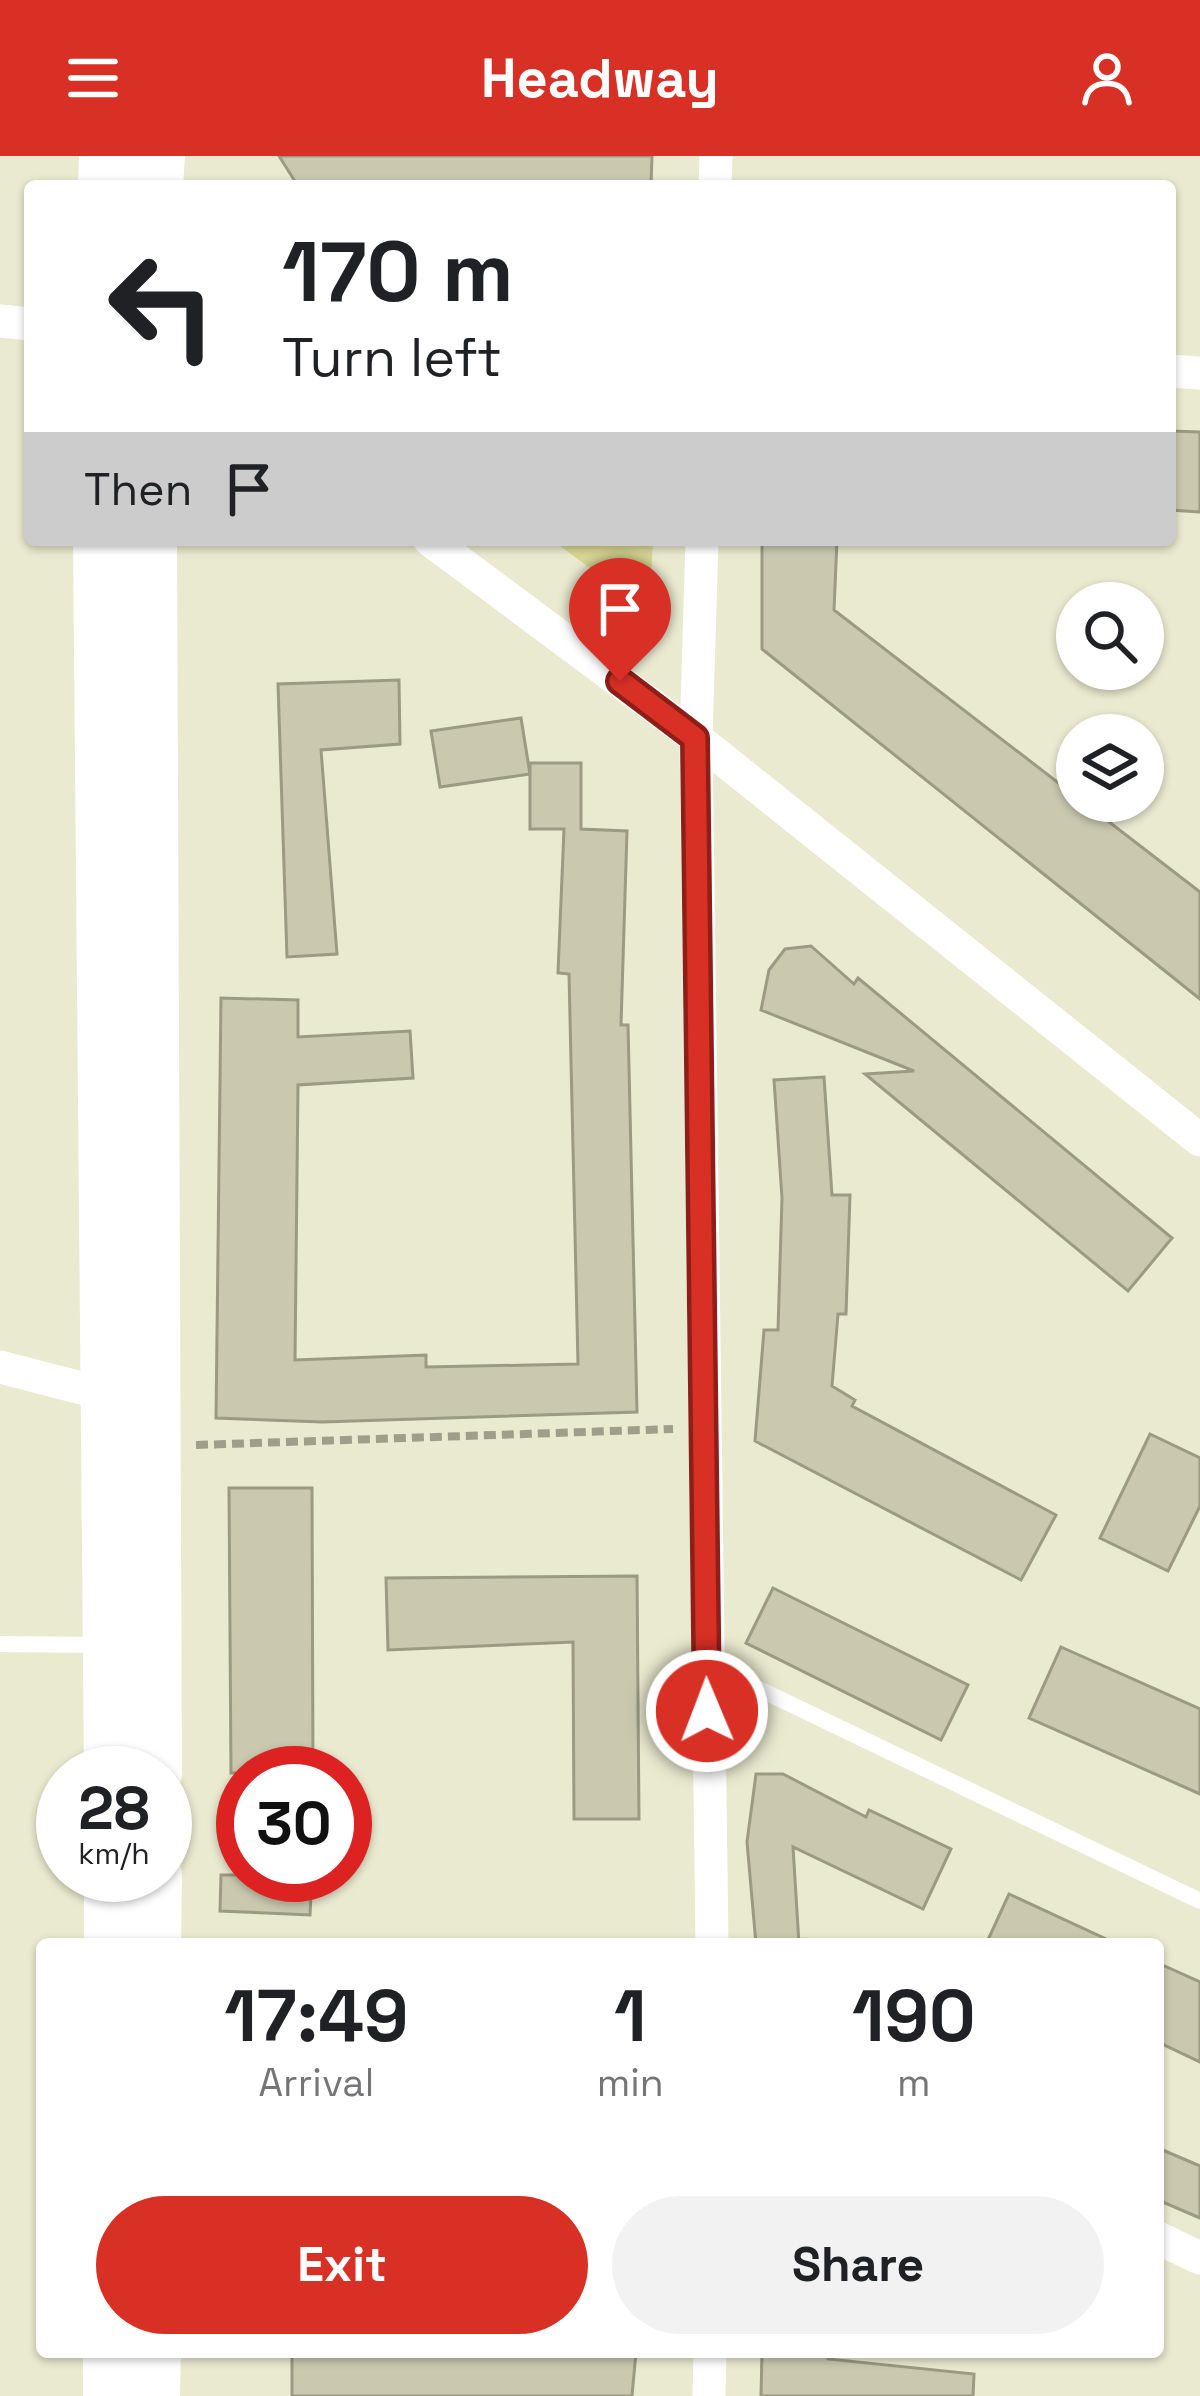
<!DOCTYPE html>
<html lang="en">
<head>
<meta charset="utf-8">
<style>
  :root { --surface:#fff; --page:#f2f2f2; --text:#202124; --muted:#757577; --accent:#d93025 }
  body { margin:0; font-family:"Space Grotesk",sans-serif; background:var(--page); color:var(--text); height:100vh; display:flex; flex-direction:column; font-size:45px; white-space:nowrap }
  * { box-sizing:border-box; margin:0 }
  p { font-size:39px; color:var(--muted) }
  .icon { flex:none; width:66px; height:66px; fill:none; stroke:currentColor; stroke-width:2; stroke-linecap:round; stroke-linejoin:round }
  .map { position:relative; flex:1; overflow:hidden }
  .side { position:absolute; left:36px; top:1782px; width:1128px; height:420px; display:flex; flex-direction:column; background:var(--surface); border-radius:12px; box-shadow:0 3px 9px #0004 }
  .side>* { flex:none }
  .hud { position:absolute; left:24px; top:24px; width:1152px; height:366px; border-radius:12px; box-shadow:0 3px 9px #0004; background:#fff; color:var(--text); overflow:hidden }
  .controls { position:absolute; left:1056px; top:426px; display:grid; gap:24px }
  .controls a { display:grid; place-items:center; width:108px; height:108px; border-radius:50%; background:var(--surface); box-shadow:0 3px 9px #0004; font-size:60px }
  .speed { position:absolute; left:36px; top:1590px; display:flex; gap:24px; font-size:60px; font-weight:700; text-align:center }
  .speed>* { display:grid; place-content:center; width:156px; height:156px; border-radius:50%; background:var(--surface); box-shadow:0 3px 9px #0004; line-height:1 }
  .speed small { font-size:30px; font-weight:400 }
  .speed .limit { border:18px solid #d22; background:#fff; color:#111 }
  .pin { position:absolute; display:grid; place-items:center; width:102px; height:102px; color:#fff; margin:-123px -51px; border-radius:50% 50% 50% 0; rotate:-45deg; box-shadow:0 0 12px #0007 }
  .pin .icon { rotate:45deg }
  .me { position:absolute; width:132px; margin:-66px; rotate:359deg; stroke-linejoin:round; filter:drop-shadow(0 0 9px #0008) }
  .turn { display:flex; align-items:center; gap:42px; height:252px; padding:0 60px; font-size:54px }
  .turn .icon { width:156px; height:156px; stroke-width:2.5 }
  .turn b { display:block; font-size:84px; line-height:102px }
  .then { display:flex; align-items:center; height:114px; padding:0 60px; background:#0003; gap:24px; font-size:45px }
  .eta { display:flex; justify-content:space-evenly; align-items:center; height:204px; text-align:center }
  .eta b { font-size:72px; font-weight:800; line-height:84px }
  .cta { display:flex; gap:24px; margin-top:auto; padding:24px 60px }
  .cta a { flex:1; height:138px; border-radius:72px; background:var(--accent); color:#fff; font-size:48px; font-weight:800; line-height:138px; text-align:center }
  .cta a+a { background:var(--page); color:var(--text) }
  header { display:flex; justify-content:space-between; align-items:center; height:156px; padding:0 60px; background:var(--accent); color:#fff; font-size:54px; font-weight:800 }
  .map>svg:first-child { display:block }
  .green { fill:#d9d794 }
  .building { fill:#cac9b0; stroke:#9b9a82; stroke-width:3 }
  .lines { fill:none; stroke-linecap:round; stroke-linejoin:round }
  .path { stroke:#9e9e8a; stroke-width:8; stroke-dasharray:12 6; stroke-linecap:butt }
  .service { stroke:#fff; stroke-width:16 }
  .minor { stroke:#fff; stroke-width:33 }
  .trunk { stroke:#fff; stroke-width:54 }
  .route-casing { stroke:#8d1f18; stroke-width:30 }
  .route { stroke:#d93025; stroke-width:21 }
</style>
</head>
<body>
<header><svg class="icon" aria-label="menu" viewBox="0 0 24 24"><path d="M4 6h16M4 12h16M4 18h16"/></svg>Headway<svg class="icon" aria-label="person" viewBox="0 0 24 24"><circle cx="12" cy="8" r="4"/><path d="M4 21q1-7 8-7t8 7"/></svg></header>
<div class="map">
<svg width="1200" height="2240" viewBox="0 0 1200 2240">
  <rect width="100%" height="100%" fill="#eaead0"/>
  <!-- green -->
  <path class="green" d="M552,384H653L649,456Z"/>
  <!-- building -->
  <path class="building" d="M279,0H652L651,30H298Z
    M1170,275L1200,276V356L1170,354Z
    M762,384H837L834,454L1200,736V843L762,493Z
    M399,524L400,588L321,594L337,798L287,801L278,528Z
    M521,562L530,618L440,631L431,575Z
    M530,607H581V673L627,675L621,869H628L637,1256L322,1266L216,1262L221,842L298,844V881L410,875L413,922L298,929L295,1204L426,1199V1211L578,1208L569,818L558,817L564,673H530Z
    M811,790L854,828L858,822L1172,1082L1128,1135L865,918L914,915L761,854L769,814L785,793Z
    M824,921L832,1039H850L846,1158H838L832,1230L855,1244L852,1250L1056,1359L1021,1424L755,1285L764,1174H778L782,1042L774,924Z
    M1150,1278L1200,1302V1350L1168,1415L1100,1382Z
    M229,1332H312L313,1617H231Z
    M637,1420L639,1663H574L573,1486L388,1494L386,1422Z
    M773,1432L968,1529L941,1584L746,1487Z
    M1061,1491L1200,1553V1638L1029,1562Z
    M756,1618H783L866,1661L869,1654L951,1693L923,1753L793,1691L799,1788H756L747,1686Z
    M221,1719H312L310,1759L220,1755Z
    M1009,1738L1117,1788H986Z
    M1158,1807L1200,1826V1906L1158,1886Z
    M1158,1992L1200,2010V2062L1158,2044Z
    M292,2196H636L632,2240H292Z
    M762,2196H828V2203L974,2218L973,2240H761Z"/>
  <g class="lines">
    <!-- path -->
    <path class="path" d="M196,1289L673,1273"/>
    <!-- service -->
    <path class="service" d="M0,1488L101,1489
      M707,1508L1200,1745"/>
    <!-- minor -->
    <path class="minor" d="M715,30L716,0
      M0,165L30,168
      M1170,215L1200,217
      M430,384L696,582L1200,984
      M702,384L696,582L712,1788
      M0,1211L120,1242
      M1158,2082L1200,2102
      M709,2240L710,2196"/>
    <!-- trunk -->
    <path class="trunk" d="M105,30L106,0
      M156,30L158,0
      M100,384L111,1617
      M150,384L155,1617
      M111,1788V1719
      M154,1788L155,1719
      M110,2240V2196
      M153,2240L154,2196"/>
  </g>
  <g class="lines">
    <!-- route casing -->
    <g class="route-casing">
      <path id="route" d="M620,525L695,582L707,1555"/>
    </g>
    <!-- route -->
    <use href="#route" class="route"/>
  </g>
</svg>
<div class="controls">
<a><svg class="icon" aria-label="search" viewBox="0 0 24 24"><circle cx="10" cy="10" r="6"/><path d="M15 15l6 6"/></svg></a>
<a><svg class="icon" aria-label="layers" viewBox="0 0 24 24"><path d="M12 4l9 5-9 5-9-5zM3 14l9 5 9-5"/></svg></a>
</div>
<div class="speed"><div>28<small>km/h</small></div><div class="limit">30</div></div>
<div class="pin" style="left:620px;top:525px;background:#d93025"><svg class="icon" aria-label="arrive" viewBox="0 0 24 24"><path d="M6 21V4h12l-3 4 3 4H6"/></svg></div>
<svg class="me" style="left:707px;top:1555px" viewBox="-20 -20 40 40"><circle r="17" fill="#d93025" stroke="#fff" stroke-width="3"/><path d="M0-11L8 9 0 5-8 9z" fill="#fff"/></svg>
<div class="hud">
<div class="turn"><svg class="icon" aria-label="left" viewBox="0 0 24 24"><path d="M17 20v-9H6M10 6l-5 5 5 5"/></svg><div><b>170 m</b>Turn left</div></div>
<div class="then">Then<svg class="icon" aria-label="arrive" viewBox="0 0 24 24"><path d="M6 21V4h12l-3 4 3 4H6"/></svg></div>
</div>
<section class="side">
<div class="eta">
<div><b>17:49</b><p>Arrival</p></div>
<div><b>1</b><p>min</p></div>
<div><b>190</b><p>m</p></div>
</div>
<div class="cta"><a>Exit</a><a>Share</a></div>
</section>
</div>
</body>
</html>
